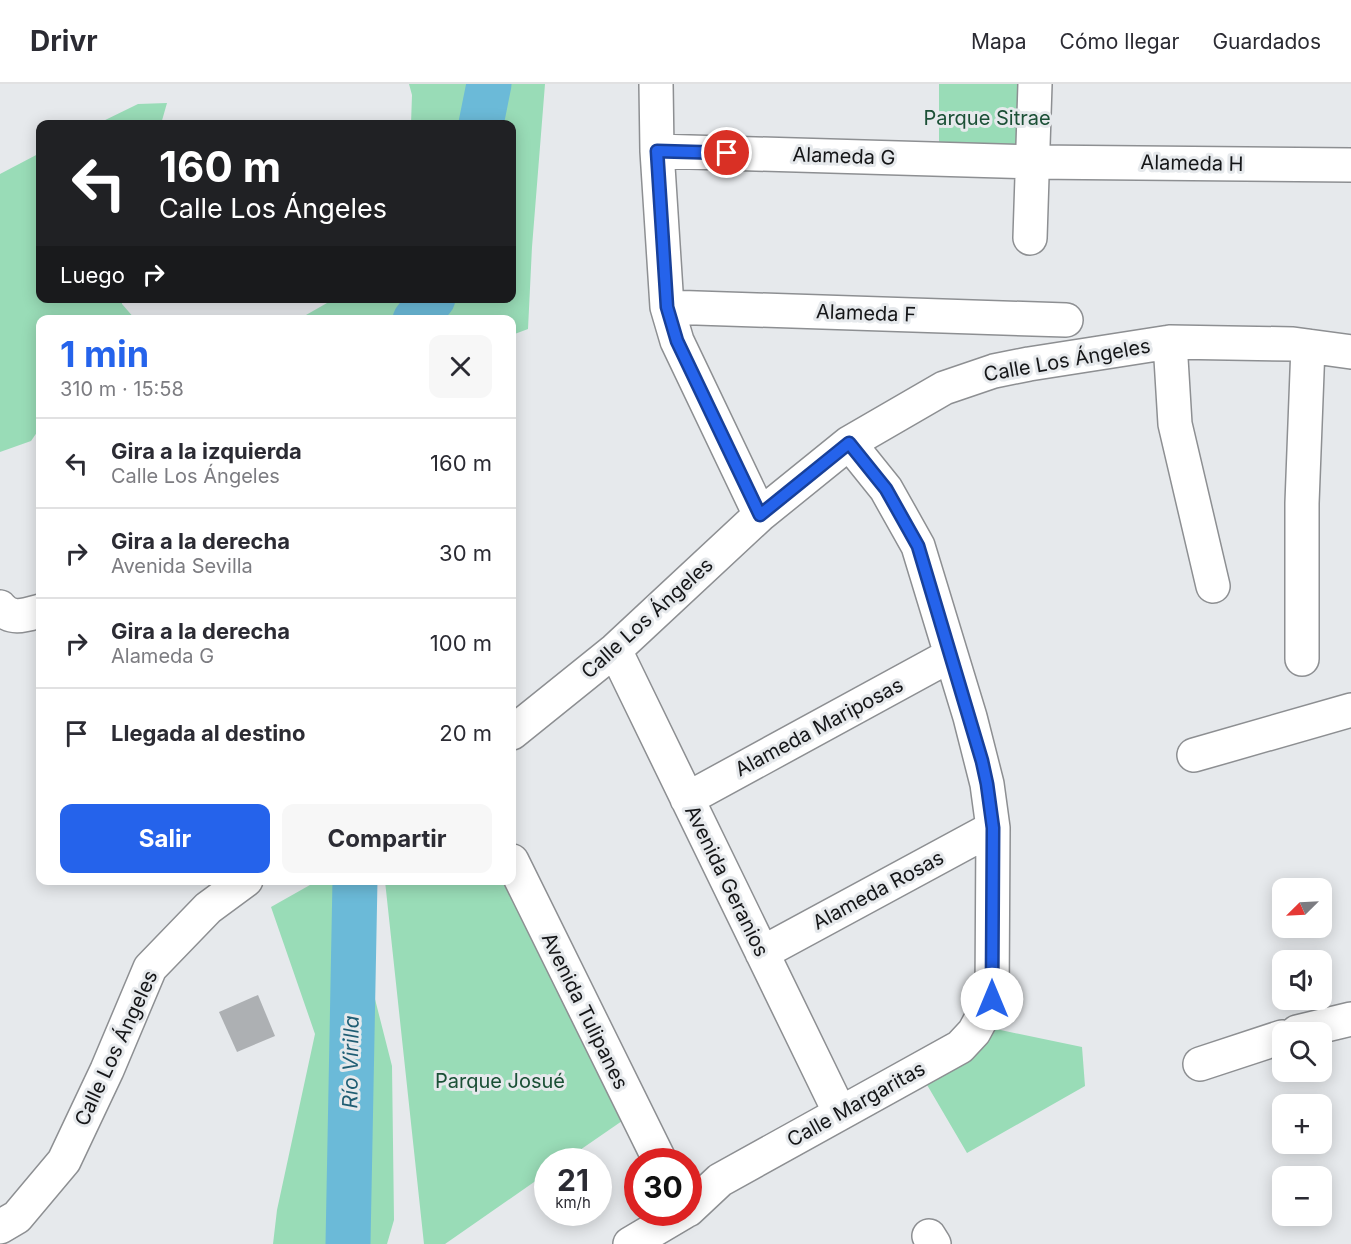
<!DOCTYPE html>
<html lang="es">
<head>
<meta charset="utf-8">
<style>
  :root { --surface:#fff; --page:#f7f7f7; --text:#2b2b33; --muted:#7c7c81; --line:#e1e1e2; --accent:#2563eb }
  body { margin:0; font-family:Inter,sans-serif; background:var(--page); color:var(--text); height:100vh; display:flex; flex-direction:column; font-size:22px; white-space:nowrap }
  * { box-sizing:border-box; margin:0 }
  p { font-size:20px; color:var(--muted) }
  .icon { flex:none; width:33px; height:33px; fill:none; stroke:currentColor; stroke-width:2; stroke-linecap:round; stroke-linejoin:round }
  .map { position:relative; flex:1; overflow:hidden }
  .side { position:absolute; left:36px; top:231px; width:480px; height:570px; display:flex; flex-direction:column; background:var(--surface); border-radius:12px; box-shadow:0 3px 15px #0003 }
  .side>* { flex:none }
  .banner { position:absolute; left:36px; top:36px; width:480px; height:183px; border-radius:12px; box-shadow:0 3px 15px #0003; background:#202124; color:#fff; overflow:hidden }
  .needle { width:39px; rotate:246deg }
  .tools { position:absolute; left:1272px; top:794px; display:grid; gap:12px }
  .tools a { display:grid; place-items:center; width:60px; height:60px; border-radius:12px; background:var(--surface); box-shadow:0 3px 15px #0003; font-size:30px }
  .speed { position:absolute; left:534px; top:1064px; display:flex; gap:12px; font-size:30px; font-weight:700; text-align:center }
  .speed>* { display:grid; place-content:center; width:78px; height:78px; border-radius:50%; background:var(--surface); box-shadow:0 3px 15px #0003; line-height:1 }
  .speed small { font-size:15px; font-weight:400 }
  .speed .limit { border:9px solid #d22; background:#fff; color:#111 }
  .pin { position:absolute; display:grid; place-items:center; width:51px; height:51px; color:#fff; margin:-26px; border:3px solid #fff; border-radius:50%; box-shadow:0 2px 6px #0007 }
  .me { position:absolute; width:66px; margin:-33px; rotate:0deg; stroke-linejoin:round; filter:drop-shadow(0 0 4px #0008) }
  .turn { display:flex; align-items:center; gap:21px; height:126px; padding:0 24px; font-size:27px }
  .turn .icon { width:78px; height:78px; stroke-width:2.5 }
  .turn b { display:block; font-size:42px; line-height:51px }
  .then { display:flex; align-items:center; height:57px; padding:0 24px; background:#0003; gap:12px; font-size:22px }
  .round { display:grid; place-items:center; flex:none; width:63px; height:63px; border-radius:12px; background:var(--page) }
  .headline { display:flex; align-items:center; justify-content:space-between; height:102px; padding:0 24px }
  h1 { font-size:36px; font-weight:700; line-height:45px; color:var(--accent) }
  .primary-button { display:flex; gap:12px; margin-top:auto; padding:12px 24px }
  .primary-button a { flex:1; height:69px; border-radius:12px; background:var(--accent); color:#fff; font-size:24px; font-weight:700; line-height:69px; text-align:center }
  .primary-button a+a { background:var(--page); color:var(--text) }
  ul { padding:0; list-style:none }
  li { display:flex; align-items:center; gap:18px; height:90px; padding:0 24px; border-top:2px solid var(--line) }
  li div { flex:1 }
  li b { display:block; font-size:22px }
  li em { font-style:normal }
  header { display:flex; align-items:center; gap:36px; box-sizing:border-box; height:84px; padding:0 30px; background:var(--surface); border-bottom:2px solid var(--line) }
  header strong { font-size:28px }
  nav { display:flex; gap:33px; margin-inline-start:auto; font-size:21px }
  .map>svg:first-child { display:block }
  .green { fill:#99dcb7 }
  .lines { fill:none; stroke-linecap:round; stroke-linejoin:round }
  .river { stroke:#6bbad8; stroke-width:45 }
  .building { fill:#adb0b3 }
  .minor-casing { stroke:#8d8f92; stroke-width:36 }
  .minor { stroke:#fff; stroke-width:33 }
  .route-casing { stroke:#184099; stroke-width:15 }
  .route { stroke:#2563eb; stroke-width:10 }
  .labels { text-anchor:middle; stroke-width:6; stroke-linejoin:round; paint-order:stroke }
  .park-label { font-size:20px; fill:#1b5036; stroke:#e6e9ec }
  .street-label { font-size:20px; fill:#151618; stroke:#e6e9ec }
  .water-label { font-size:21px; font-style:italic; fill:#1f5d73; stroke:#e6e9ec }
</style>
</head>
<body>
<header>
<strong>Drivr</strong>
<nav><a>Mapa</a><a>Cómo llegar</a><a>Guardados</a></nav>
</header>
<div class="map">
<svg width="1351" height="1160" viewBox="0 0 1351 1160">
  <rect width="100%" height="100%" fill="#e6e9ec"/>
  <!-- green -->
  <path class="green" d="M409,0H545L532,163L528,245L512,251V236L299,235L334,215L512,214V40H411L412,11Z
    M939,0H1024L1021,69L939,67Z
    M167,19L161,40H97L138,20Z
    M40,69V214L122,215V220L135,235L40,236V344L31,357L0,368V90Z
    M317,797H345L392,982L394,1136L387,1160H273L277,1126L315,950L271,823Z
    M385,797H506L622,1037L564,1077H548L547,1089L445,1160H424Z
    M991,944L1082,963L1085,1002L967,1069L923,994Z"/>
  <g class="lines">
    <!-- river -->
    <path class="river" d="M481,40L489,0
      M415,236L433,214
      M348,1160L355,796"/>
  </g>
  <!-- building -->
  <path class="building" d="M258,911L275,952L237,968L219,928Z"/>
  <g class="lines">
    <!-- minor casing -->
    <g class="minor-casing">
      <path id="minor" d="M656,0L657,67L667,223L677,257L760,431
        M657,67L1032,78L1351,81
        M1030,154L1035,0
        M667,223L1066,236
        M1170,258L1175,340L1213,502
        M0,523C11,537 26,531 40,527
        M615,566L840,1029
        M1302,575V419L1308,262
        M512,649L615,566L760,431L849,359L944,304L994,287L1029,280L1170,258L1293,260L1351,268
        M1194,671L1351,626
        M687,715L951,571
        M512,777L660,1077
        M762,869L993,744
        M1297,948L1351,935
        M1200,980L1282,953
        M688,1126L720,1096L960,963L974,948L992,915L993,744L987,700L970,633L918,462L886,405L849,359
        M0,1143L17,1133L64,1077L107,986L150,884L208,824L246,796
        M929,1152L934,1160
        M630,1160L684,1128"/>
    </g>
    <!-- minor -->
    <use href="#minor" class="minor"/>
  </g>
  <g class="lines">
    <!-- route casing -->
    <g class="route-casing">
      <path id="route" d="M727,69L657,67L667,223L677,257L760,431L849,359L886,405L918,462L982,677L987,700L993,744L992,915"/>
    </g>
    <!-- route -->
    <use href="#route" class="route"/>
  </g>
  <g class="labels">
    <!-- park labels -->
    <g class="park-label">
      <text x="987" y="41">Parque Sitrae</text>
      <text x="500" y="1004">Parque Josué</text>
    </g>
    <!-- street labels -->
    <g class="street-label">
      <text transform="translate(844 72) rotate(2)" y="7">Alameda G</text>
      <text transform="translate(1192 79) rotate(1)" y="7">Alameda H</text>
      <text transform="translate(866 229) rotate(2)" y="7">Alameda F</text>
      <text transform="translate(1067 276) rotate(-10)" y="7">Calle Los Ángeles</text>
      <text transform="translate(647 534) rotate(-42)" y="7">Calle Los Ángeles</text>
      <text transform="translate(819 643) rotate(-28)" y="7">Alameda Mariposas</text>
      <text transform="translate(727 797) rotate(64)" y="7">Avenida Geranios</text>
      <text transform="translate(878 806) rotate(-28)" y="7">Alameda Rosas</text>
      <text transform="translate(585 927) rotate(64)" y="7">Avenida Tulipanes</text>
      <text transform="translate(116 964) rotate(-65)" y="7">Calle Los Ángeles</text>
      <text transform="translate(856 1020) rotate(-29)" y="7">Calle Margaritas</text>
    </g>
    <!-- water labels -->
    <g class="water-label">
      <text transform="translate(351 978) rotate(-89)" y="7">Río Virilla</text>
    </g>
  </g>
</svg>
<div class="tools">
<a><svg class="needle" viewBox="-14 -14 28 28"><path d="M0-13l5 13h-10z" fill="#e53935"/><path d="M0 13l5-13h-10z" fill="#7c7c81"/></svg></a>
<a><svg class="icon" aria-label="sound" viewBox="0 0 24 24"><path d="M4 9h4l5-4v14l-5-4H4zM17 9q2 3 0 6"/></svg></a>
<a><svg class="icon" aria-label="search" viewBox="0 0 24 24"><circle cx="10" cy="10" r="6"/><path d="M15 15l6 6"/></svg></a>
<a>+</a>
<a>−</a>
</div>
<div class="speed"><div>21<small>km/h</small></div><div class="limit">30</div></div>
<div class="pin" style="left:727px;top:69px;background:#d93025"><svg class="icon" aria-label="arrive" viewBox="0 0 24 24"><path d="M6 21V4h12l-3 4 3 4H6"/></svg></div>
<svg class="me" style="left:992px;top:915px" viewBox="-20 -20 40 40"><circle r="19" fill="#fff"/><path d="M0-13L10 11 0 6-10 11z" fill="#2563eb"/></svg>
<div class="banner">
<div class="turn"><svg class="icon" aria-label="left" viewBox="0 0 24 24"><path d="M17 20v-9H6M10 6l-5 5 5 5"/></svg><div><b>160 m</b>Calle Los Ángeles</div></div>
<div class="then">Luego<svg class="icon" aria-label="right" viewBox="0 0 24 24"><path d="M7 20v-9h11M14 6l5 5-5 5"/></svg></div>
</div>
<section class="side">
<div class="headline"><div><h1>1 min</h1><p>310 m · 15:58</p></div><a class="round"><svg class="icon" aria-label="close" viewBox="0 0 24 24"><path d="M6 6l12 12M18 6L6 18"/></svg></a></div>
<ul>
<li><svg class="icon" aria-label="left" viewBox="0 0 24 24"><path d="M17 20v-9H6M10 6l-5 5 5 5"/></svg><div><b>Gira a la izquierda</b><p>Calle Los Ángeles</p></div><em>160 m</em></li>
<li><svg class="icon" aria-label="right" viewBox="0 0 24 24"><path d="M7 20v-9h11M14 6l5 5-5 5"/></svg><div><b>Gira a la derecha</b><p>Avenida Sevilla</p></div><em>30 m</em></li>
<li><svg class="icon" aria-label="right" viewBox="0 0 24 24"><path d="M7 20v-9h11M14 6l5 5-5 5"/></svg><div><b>Gira a la derecha</b><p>Alameda G</p></div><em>100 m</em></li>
<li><svg class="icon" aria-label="arrive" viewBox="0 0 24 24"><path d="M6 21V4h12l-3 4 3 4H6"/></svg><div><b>Llegada al destino</b></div><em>20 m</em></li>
</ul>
<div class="primary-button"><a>Salir</a><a>Compartir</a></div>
</section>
</div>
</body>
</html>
